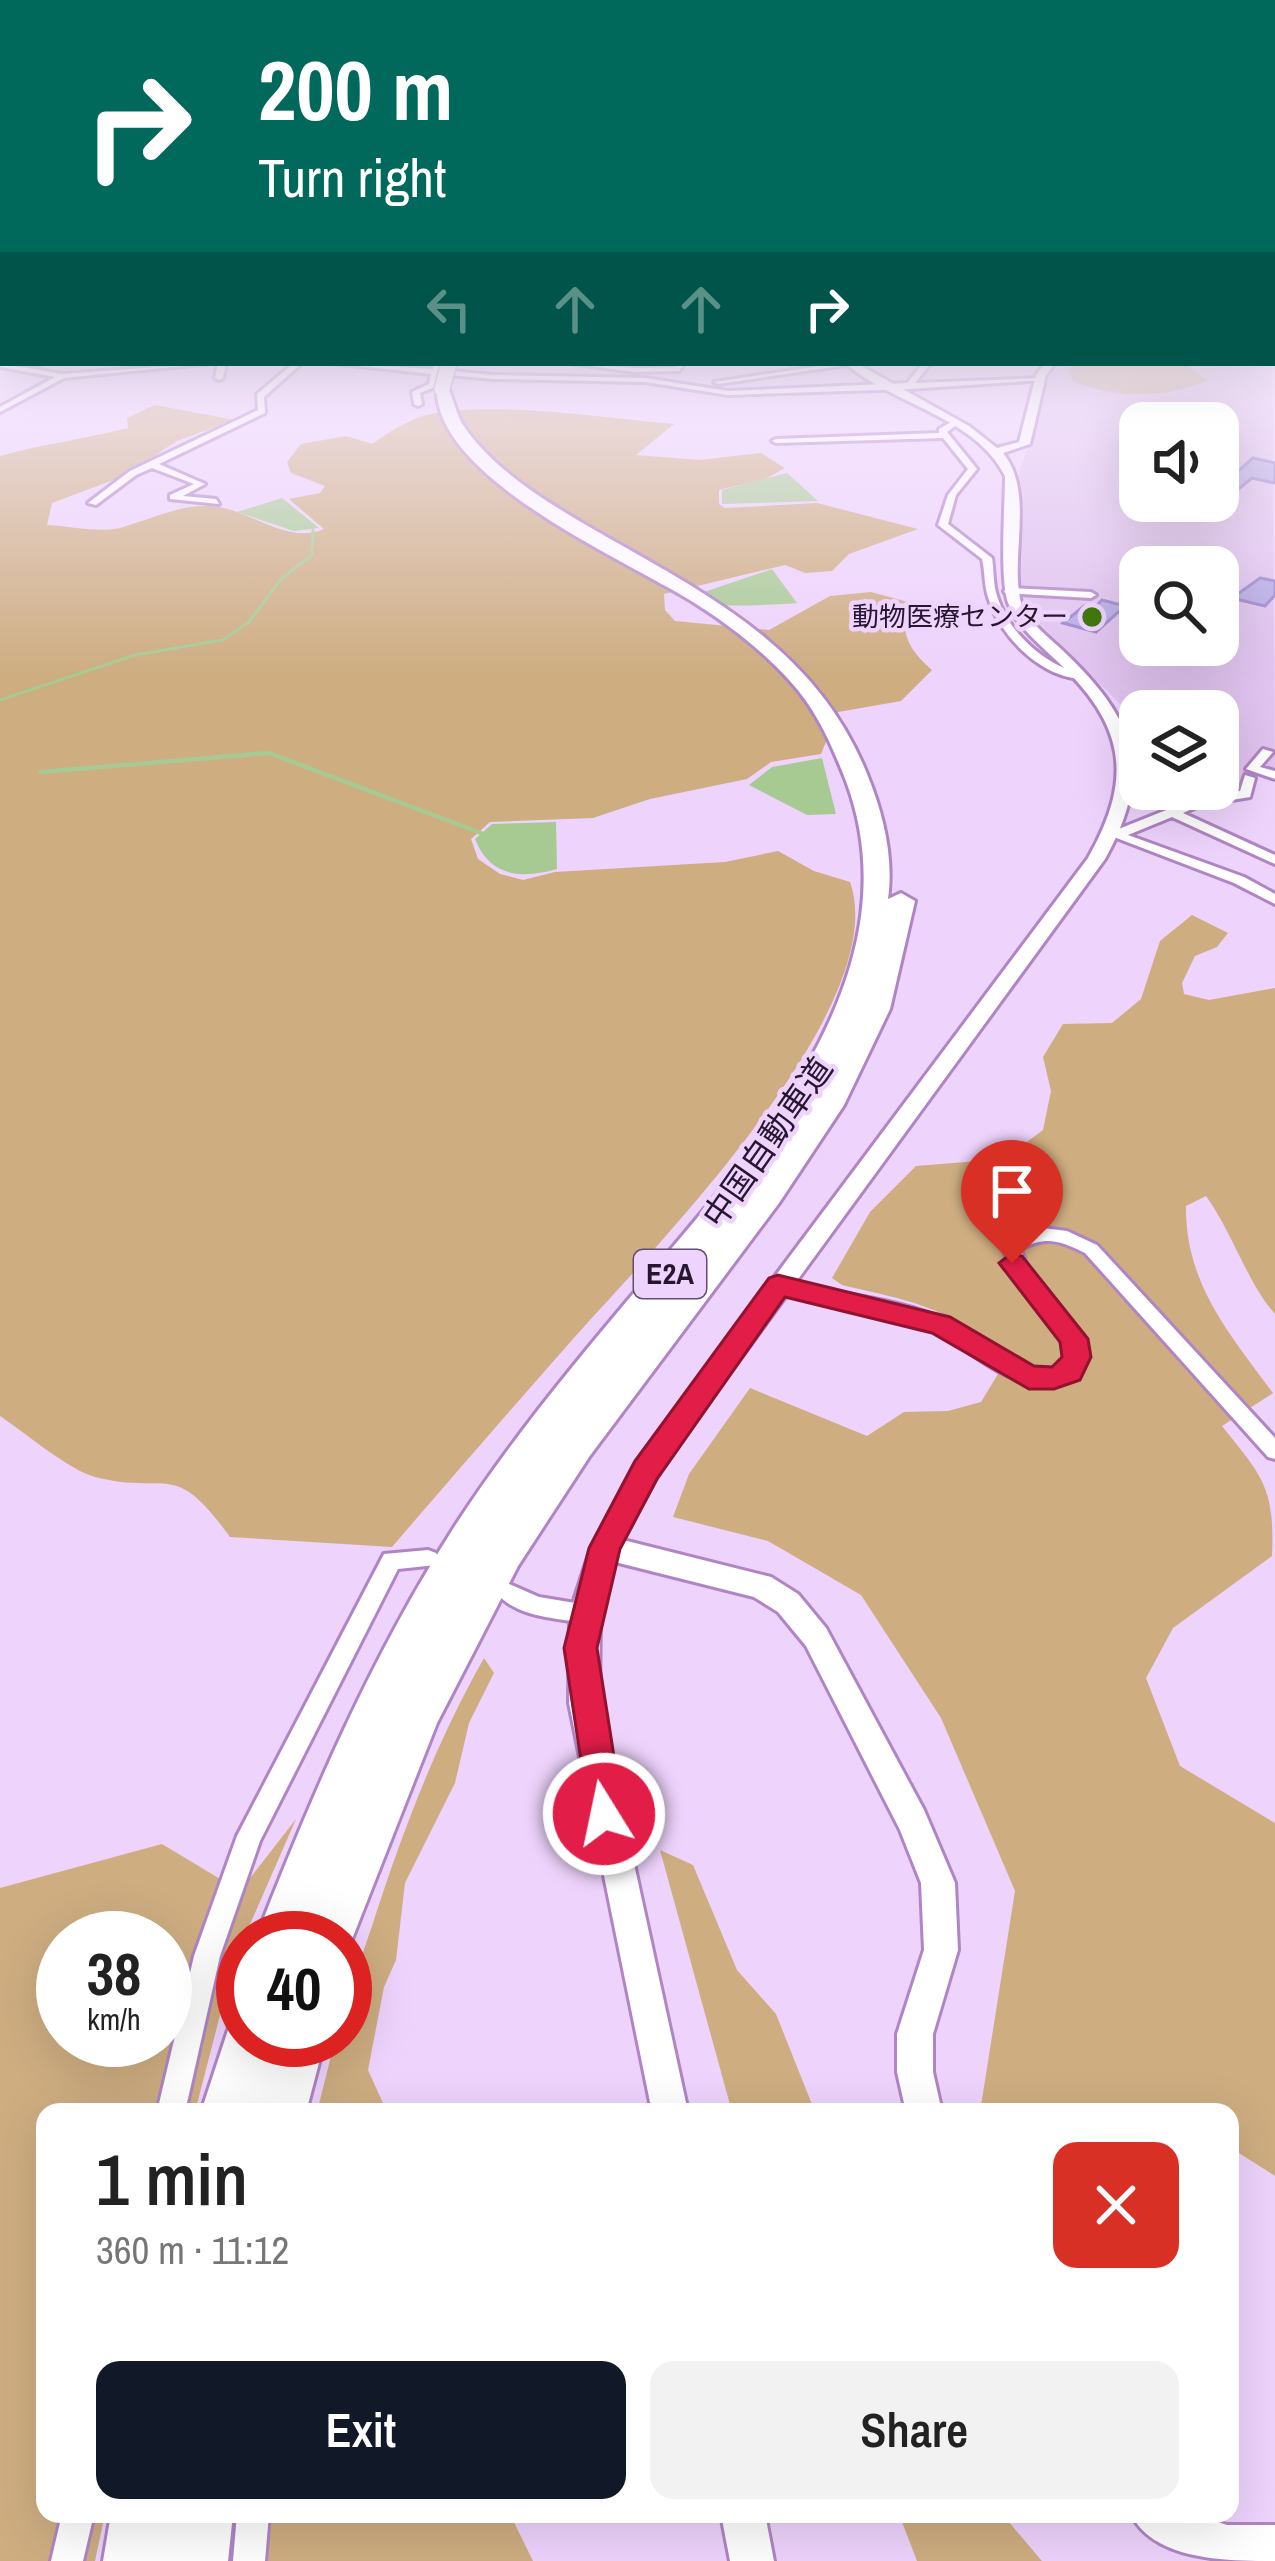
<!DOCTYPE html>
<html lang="en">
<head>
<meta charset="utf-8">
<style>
  :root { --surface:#fff; --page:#f2f2f2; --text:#222; --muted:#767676; --accent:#111827 }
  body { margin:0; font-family:"Archivo Narrow","Noto Sans JP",sans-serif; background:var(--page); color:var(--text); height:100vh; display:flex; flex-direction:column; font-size:45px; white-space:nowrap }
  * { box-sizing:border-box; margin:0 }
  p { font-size:39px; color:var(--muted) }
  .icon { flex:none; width:66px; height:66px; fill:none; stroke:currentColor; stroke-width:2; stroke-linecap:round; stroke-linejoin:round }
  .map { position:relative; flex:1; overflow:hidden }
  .panel { position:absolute; left:36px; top:2103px; width:1203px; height:420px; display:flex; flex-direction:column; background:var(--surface); border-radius:24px; box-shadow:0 12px 48px #0002 }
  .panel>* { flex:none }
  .top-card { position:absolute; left:0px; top:0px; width:1275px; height:366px; box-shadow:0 12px 48px #0002; background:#00695c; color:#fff; overflow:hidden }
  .tools { position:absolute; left:1119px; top:402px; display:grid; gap:24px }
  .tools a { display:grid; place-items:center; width:120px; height:120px; border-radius:24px; background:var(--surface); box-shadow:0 12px 48px #0002; font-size:60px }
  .speed { position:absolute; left:36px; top:1911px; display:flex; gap:24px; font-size:60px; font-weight:700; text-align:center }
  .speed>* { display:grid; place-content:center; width:156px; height:156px; border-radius:50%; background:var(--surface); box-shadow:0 12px 48px #0002; line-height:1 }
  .speed small { font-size:30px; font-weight:400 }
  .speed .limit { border:18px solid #d22; background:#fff; color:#111 }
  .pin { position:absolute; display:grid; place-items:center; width:102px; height:102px; color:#fff; margin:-123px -51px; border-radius:50% 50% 50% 0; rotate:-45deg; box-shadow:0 0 12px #0007 }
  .pin .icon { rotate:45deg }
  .me { position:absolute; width:132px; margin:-66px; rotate:350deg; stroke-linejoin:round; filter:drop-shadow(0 0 9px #0008) }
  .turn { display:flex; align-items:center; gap:42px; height:252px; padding:0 60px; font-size:54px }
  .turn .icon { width:156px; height:156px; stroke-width:2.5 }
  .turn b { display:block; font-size:84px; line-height:102px }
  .lanes { display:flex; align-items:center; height:114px; padding:0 60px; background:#0003; justify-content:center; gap:60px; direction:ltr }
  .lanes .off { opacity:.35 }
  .round { display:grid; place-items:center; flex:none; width:126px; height:126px; border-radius:24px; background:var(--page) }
  .summary { display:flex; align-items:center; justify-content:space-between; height:204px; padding:0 60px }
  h1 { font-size:72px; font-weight:600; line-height:90px }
  .cta { display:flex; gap:24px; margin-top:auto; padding:24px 60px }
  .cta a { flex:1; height:138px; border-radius:24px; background:var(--accent); color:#fff; font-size:48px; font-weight:600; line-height:138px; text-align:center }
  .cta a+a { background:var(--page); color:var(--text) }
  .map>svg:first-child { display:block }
  .built { fill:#e0c3ef; fill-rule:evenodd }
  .green { fill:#cead81; fill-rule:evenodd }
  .water { fill:#a7ca92 }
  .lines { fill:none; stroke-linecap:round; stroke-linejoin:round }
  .stream-far1 { stroke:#a7ca92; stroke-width:3 }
  .stream { stroke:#a7ca92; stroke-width:4.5 }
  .building { fill:#b6a9e5; stroke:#9684cb; stroke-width:3 }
  .minor-casing { stroke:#b085c5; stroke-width:6 }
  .tertiary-casing { stroke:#b085c5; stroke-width:6 }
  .motorway-casing { stroke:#b085c5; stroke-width:6 }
  .minor { fill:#fff; fill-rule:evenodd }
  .tertiary { fill:#fff; fill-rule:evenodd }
  .motorway { fill:#fff; fill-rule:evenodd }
  .motorway-bridge-casing { stroke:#b085c5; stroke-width:18; stroke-linecap:butt }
  .motorway-bridge { stroke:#fff; stroke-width:15 }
  .route { fill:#e11d48; stroke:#92132f; stroke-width:3 }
  .poi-dot { fill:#41790d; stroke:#eed3fc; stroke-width:4.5 }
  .labels { text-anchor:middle; stroke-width:9; stroke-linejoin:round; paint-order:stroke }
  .far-poi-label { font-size:27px; fill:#27162f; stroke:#eed3fc; text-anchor:end }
  .shield { fill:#eed3fc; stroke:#634f6c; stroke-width:3 }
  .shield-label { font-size:30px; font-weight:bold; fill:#27162f }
  .street-label { font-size:33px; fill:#27162f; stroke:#eed3fc }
</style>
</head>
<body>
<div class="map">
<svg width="1275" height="2561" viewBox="0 0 1275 2561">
  <rect width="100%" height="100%" fill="#eed3fc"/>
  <!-- built -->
  <path class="built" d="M1272,330L1275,773L1247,765L1243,780L1228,792L1207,794L1204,789H1218V711H1140V724L1034,618L1017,583L1015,489L1046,382L1059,363H1272ZM1140,423H1218V501H1140ZM1140,567H1218V645H1140Z"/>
  <!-- green -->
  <path class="green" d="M1076,363H1184L1208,380C1170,398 1111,400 1072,380L1069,368Z
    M155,405L235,420L177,441L124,476L52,503L47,525C68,526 101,533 120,528C153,519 183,502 219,507C252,512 289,545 324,529L289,499L320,493L325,486L291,473L287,462L301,444L346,436L372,444C388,433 401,424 420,417C477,398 612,419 674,424L636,455L700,460L761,453L785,468L765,479L719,490V504L725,508L817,503L918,529L849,554L832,571L805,573L785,565L664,594L665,610L675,621L769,630L830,596L871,592L908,602C899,634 909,649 932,670L901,701L838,712L821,754L771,762L747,779L650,799L593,818L490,822L471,839L478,859L500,874L523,880L555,872L725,862L778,851L814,871L850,882C894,1006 651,1251 573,1339C512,1408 452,1477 392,1547L230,1537C172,1457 170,1496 95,1477C69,1470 24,1432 0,1416V456C43,444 85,439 128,428L127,418Z
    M1192,915L1228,933L1217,947L1195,956L1182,983L1184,994L1209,1000L1275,988V1314C1248,1284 1232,1232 1206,1196L1186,1206C1185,1283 1229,1333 1273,1393L1222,1426C1262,1476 1275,1487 1272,1556L1173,1628L1146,1678L1180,1766L1275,1823V2176L1234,2150L1230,2154V2112H980L1015,1891L941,1718L861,1595L768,1541L673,1517L689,1474L750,1388L867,1436L904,1412L948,1411L981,1402L1001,1369C969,1308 904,1300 842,1285L832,1278L870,1212L916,1166L1004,1159L1043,1130L1051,1091L1043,1057L1063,1024L1112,1023L1141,999L1160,941Z
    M484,1658L494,1673L469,1723L455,1783L405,1883L396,1960L384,1987L368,2070L387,2112H317L335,2040H345C345,1999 360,1962 373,1923C403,1830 436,1743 484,1658Z
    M296,1819L234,1961L195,2112H45V2514H105L95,2561H0V1888L162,1844L240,1891ZM63,1938H165V2040H63Z
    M660,1850L693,1865L737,1970L776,2014L815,2112H732Z
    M271,2514H510L533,2561H262Z
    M899,2514H1002L1042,2561H917Z"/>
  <!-- water -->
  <path class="water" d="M787,473L818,501L722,504V490Z
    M282,498L319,528L294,531L237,512Z
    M772,569L797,603C781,605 701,608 692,602V596Z
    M822,758L836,814L807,815L749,785L772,767Z
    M556,822L557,869C521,879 490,877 475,839L492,824Z"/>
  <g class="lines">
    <!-- stream-far1 -->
    <path class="stream-far1" d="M23,363L61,374L189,363
      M388,367L404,363
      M0,700L135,655L223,640L249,622L281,579L312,555L313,530"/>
    <!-- stream -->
    <path class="stream" d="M41,772L269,753L481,833"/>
  </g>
  <!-- building -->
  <path class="building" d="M1253,458L1275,463V483L1252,478L1235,492L1218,489Z
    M1260,578L1275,581V595L1265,606L1232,598Z
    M1102,600L1125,606L1096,632L1063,623L1084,606L1093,609Z"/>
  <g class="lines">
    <!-- minor casing -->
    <g class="minor-casing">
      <path id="minor" d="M0,363L62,374L213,363L64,378L0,412V407L55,377L0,367Z
        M218,363H226L223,378L219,380L215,378Z
        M294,363H302L264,397L265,413L159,464L205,484L183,496L216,499L219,504L170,499V495L194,484L152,468L136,475L96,505L88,503L130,471L258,410L257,394Z
        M332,363L433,369L434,363H442L440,370L493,375L645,378L728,391L907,383L923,363H931L915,383L1040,378L1044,380L908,389L728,395L645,382L493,379L439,374L435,387L420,393L422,404L418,406L414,404L412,392L429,384L431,374Z
        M570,363L634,368L676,367L677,363H685L679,371L634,372Z
        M840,363H860L718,384L714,382Z
        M951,422L958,424L947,432L977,469L956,495L948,524L992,558C994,570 993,584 997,596C1009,634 1047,667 1086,675V679C1043,680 1000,637 988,597C984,585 985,572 982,559L938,525L948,495L968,469L943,438L776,443L772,441L776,439L939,433V429Z
        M1009,588L1091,592L1096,595L1091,598L1005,593L1004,591Z
        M1114,717L1140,726V733L1110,722V718Z
        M1263,749L1273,752L1260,767L1275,771V779L1246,769Z
        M1245,775L1255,778L1250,797L1201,805L1183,813L1275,855V864L1172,817L1128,835L1244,877L1275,894V904L1234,883L1106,834L1194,799L1240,791Z
        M1043,1228L1067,1231L1097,1245L1275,1438V1459L1268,1457L1085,1253C1062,1241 1045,1235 1021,1249C1032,1297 1099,1322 1077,1376C1062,1381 1047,1386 1031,1383C991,1376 963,1342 926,1327C877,1307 822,1308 773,1290L770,1285L779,1278C833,1296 892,1296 943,1319C983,1336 1015,1379 1062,1366C1070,1329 1036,1310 1018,1283C1010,1271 1006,1260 1003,1246L1017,1235Z
        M428,1550L436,1553L439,1559L436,1565L398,1569L260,1841L220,1956L185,2112H157L194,1956L237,1836L384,1554Z
        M507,1583L539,1597L593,1606L596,1613L593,1620L585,1623C555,1618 515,1617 496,1592L499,1585Z
        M62,2514H94L83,2561H51Z
        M237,2514H269L265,2561H233Z"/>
    </g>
    <!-- tertiary casing -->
    <g class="tertiary-casing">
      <path id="tertiary" d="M1272,325H1275V331H1272Z
        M845,363H856L969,426L997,448L1019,442L1036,375L1045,363H1055L1046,375L1030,444L1003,453C1034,491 1011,552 1020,598C1023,617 1046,635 1060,648C1133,716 1156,768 1105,859L720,1386L656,1478L623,1540L771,1577L798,1594L826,1628L924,1810L955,1883L958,1950L933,2034V2072L942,2112H906L897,2072V2034L924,1950L921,1883L900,1830L806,1646L778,1612L754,1597L615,1562L600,1613L599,1703L688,2112H652L569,1703L570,1613L591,1548L636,1462L1088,858C1134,777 1125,725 1057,661C1040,645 1018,627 1009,605C999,584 1005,504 1005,476C975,416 893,405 845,363Z
        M721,2514H765L774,2561H730Z
        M1131,2514H1193L1227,2525H1275V2561C1228,2561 1154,2561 1131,2514Z"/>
    </g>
    <!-- motorway casing -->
    <g class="motorway-casing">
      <path id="motorway" d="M437,386H447C454,399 456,416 465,428C495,470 542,499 586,525C700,591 815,644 867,774C883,813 894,857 888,899L901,893L915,901L890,1009L844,1105L779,1203L589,1457L518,1566L437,1723L345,1957V1938H256C311,1797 371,1657 453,1529C502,1453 559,1382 617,1313C735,1171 922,984 846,781C831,743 817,711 790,681C762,650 728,624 693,602C626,560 431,477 437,386Z
        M243,2016V2040H325L306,2112H201L231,2021Z
        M111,2514H233L228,2561H103Z"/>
    </g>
    <!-- minor -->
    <use href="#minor" class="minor"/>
    <!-- tertiary -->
    <use href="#tertiary" class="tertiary"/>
    <!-- motorway -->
    <use href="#motorway" class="motorway"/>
    <!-- motorway-bridge casing -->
    <g class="motorway-bridge-casing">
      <path id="motorway-bridge" d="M442,389L449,363"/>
    </g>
    <!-- motorway-bridge -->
    <use href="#motorway-bridge" class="motorway-bridge"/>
  </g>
  <!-- sky -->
  <linearGradient id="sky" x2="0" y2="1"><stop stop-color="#8ebdc6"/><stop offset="0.47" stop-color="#f7ebfe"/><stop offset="1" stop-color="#f7ebfe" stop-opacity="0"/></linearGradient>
  <rect width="1275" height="674" fill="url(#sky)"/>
  <!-- route -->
  <path class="route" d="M1012,1253L1022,1256L1088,1339L1091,1357L1080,1380L1054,1389H1029L932,1333L785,1297L657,1479L620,1549L597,1648L623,1814L617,1827L604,1832L591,1827L564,1648L589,1548L635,1461L769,1278L778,1275L950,1317L1034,1366L1052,1367L1062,1357L1060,1342L999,1263Z"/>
  <!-- markers -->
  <circle class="poi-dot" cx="1092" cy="617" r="12"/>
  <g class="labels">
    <!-- far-poi labels -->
    <g class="far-poi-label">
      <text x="1068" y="626">動物医療センター</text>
    </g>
    <!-- shield labels -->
    <rect class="shield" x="634" y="1250" width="72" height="48" rx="9"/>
    <g class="shield-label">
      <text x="670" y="1284">E2A</text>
    </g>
    <!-- street labels -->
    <g class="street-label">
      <text transform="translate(767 1142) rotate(-55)" y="12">中国自動車道</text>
    </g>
  </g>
</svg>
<div class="tools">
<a><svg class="icon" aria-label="sound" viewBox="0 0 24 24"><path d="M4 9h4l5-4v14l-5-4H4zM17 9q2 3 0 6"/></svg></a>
<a><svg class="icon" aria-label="search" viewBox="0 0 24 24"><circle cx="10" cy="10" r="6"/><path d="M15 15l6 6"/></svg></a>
<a><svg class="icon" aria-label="layers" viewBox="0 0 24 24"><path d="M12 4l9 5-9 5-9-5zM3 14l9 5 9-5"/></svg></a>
</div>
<div class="speed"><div>38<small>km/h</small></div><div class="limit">40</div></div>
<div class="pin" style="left:1012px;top:1263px;background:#d93025"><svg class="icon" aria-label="arrive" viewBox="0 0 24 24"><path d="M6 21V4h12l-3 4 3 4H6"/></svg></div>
<svg class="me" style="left:604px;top:1814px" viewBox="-20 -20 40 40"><circle r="17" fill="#e11d48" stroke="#fff" stroke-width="3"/><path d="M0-11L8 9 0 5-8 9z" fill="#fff"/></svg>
<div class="top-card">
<div class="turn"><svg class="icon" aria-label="right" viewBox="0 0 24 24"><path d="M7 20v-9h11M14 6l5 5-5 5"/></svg><div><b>200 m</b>Turn right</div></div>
<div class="lanes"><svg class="icon off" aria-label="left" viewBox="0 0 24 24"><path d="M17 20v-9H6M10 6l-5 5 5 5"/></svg><svg class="icon off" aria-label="ahead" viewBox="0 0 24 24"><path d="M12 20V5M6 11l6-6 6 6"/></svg><svg class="icon off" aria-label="ahead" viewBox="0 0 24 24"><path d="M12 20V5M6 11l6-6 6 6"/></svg><svg class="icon" aria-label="right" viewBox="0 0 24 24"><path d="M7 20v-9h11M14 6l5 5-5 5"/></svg></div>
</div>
<section class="panel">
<div class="summary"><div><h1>1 min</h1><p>360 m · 11:12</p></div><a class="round" style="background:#d93025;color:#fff"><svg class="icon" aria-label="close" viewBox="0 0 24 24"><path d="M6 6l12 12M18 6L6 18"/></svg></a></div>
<div class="cta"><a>Exit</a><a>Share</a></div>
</section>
</div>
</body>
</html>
